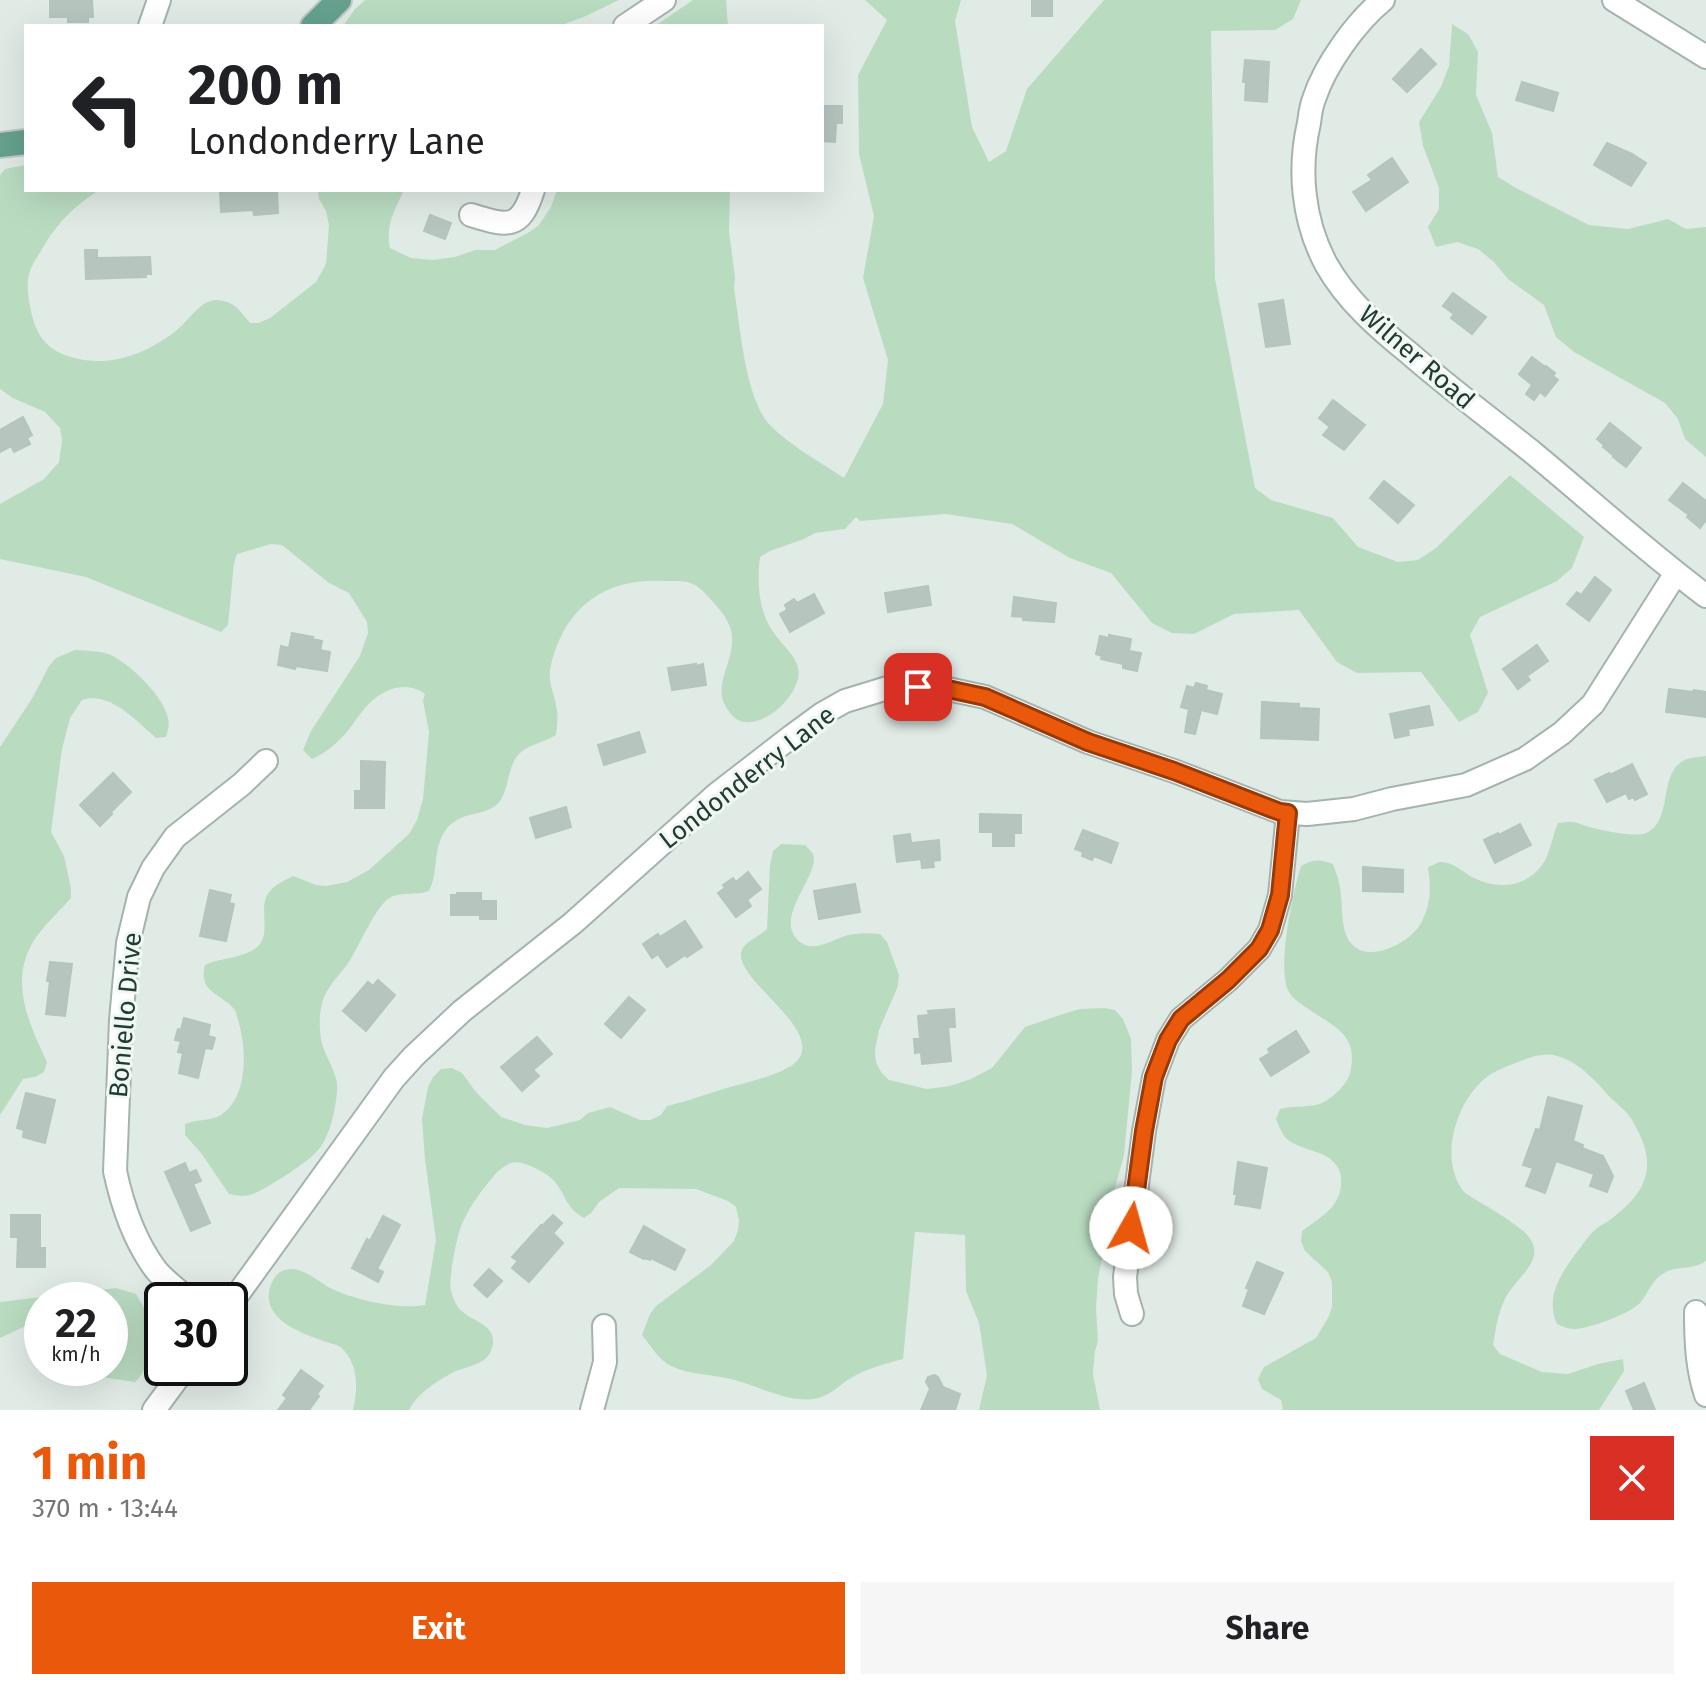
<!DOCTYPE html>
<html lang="en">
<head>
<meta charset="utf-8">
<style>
  :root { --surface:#fff; --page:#f6f6f6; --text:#202124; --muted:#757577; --accent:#ea580c }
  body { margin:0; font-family:"Fira Sans",sans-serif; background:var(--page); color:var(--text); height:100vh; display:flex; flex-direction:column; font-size:30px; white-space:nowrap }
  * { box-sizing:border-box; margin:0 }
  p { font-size:26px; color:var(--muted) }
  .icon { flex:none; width:44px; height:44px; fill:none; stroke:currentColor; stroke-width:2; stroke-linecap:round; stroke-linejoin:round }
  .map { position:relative; height:1410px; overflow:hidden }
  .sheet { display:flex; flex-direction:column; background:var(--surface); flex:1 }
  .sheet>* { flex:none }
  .banner { position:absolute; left:24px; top:24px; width:800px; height:168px; border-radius:0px; box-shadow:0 8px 32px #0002; background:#fff; color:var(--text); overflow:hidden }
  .speed { position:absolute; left:24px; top:1282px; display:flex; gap:16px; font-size:40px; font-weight:700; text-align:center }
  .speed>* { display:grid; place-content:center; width:104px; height:104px; border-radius:50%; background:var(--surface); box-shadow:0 8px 32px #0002; line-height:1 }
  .speed small { font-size:20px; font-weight:400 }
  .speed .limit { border:4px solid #111; border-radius:12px; background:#fff; color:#111 }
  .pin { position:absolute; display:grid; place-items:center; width:68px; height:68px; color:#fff; margin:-34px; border-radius:16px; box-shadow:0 4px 12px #0006 }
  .me { position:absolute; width:88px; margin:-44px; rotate:7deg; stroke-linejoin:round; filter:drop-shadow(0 0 6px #0008) }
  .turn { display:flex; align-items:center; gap:28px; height:168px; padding:0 32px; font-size:36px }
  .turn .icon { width:104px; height:104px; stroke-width:2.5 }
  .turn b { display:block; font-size:56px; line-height:68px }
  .round { display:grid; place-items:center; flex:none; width:84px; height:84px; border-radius:0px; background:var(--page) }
  .overview { display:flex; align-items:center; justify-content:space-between; height:136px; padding:0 32px }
  h1 { font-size:48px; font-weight:700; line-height:60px; color:var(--accent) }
  .button { display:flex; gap:16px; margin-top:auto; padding:16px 32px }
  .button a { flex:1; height:92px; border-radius:0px; background:var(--accent); color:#fff; font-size:32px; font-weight:700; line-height:92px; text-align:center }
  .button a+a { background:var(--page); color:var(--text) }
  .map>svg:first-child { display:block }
  .green { fill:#b9dcc1 }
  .building { fill:#b6c6bf; stroke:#b3c5bd; stroke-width:2 }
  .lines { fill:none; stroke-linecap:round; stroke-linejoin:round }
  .minor-casing { stroke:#a4b3ad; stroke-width:26 }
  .major-casing { stroke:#c1c8c6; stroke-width:28 }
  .minor { stroke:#fff; stroke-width:22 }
  .major { stroke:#65a18e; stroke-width:24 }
  .route-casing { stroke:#983908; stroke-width:20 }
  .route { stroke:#ea580c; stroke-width:14 }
  .labels { text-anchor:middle; stroke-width:6; stroke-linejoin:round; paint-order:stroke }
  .street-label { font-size:26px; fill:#213c33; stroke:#f1f8f4 }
</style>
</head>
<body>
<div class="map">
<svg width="1706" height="1410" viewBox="0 0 1706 1410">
  <rect width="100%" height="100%" fill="#e1ebe6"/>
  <!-- green -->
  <path class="green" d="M365,0H619L586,16L559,26H343L355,9Z
    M693,0H726L728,26H655Z
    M865,0H961L955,21L972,127L989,162L1006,151L1027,89L1104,0H1301L1293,19L1275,30L1211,31L1215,279L1255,488L1271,500L1333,518L1358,547L1398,562L1418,560L1436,548L1510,475L1584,537L1572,568L1557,581L1480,617L1470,635L1488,693L1478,712L1459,722L1421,672L1357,673L1337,662L1299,610L1234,614L1194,634L1172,633L1152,623L1111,573L1070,558L1012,524L946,514L860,521L856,517L845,529L815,533L804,539L770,551L760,557C757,582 758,612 774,633C781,644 795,654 798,668C804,692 763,732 738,720C733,718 729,712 726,707C713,686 732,664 732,642C733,632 729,623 723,614C715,604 704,590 693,584C686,580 672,581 663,581C608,578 569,604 553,657C545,683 554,687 557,711C558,718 557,727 556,735C544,743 528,744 518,755C506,769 509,797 495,806C479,817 459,811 445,831C432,851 439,872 429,891C416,896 398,891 388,899C374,910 359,946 349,962C341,973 330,984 324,997C319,1009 319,1027 321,1039C324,1057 339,1072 337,1091C336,1108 330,1136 319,1149C310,1161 268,1188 253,1194C245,1197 238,1196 229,1194L201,1153L185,1135V1124C197,1119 211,1121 221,1115C248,1096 246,1054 240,1027C238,1021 237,1013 234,1009C221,993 198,993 205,965C221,957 246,959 259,945C272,930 256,904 271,890C276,884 286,880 293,876L316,885L326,886L347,882L369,870L409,834L417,820L423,799L429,732L423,701L425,694C405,679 380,690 365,708C358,716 353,725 346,733C336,744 326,753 312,759L303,750L311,731L360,656L368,633L367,622L349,593L329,583L282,545L271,544L237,554L234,563L228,625L221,632L86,577L0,559V504L44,479L59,462L62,440L60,428L45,412L13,398L0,389V175L5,169L26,165V190H99C72,208 57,223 41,251C35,260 30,268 28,279C27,291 29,303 32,315C37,337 49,351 71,357C109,369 149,353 178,329C189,320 201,300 216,300C235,301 239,310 250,323H259L270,318L316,282L326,264L329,225L326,211L319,199L318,190H404C395,209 385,226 390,248L411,258L432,260L455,257L475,250H495L531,231L539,225L551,207L557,190H730L729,231L735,277L734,288C740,325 745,397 769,424C790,446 819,461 844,478L883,404L888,360L863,278L874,216L859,154L858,75L887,20Z
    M1452,24L1468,34L1478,52L1476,95L1492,133L1498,177L1516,188L1589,225L1628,229L1668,219L1686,229L1706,227V457L1685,439L1678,419L1665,403L1574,352L1556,337L1544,305L1508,279L1494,262L1478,249L1457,242L1436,247L1428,227L1439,209V188L1423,146L1419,122L1441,87L1449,66Z
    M75,650C87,651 101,650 113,656C133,667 163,696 168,718C170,724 168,731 166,737L156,738C136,721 110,691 82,700L70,718L62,749L51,832L64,856L71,888V898C60,911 47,922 37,936C7,978 28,1021 47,1062L44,1072L35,1077L23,1079L0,1115V747L33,697L49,666L56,658Z
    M1706,756V1261C1691,1271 1677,1265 1664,1273C1652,1279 1648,1294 1640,1303C1629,1314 1591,1328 1575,1329C1568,1329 1563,1327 1557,1324C1544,1296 1563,1270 1580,1248C1585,1241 1590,1234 1596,1229C1602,1224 1610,1221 1616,1215C1652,1186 1656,1160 1632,1120C1626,1110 1614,1102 1607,1094C1593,1078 1575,1059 1553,1055C1541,1053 1529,1058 1518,1062C1505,1067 1491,1072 1481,1082C1454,1108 1439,1163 1465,1193C1484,1205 1505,1216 1522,1230C1553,1256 1517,1276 1506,1297C1498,1312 1496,1328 1493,1345L1500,1354L1542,1372L1568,1374L1598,1364L1623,1359L1624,1371L1599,1410H1283L1281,1400L1262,1389L1258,1379L1264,1367L1316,1338L1328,1318L1332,1307V1282L1328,1272L1305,1251L1301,1241L1302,1231C1321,1217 1343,1206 1341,1179C1341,1170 1336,1163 1329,1158C1317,1150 1300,1149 1288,1140C1282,1135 1279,1126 1276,1119L1280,1109C1294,1105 1311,1108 1322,1103C1332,1099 1348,1083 1350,1073C1359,1034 1335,1028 1307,1008C1301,1004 1293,999 1289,992C1276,970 1293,891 1301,866C1313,859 1320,859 1333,864C1336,872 1339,880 1340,888C1343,904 1340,928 1350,942C1367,966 1413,942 1422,921C1431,903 1431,887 1428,867C1430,867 1438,862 1440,862C1452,861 1464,873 1474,878C1498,890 1526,887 1542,865C1551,853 1552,836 1558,823C1560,823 1569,821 1571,822C1577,822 1583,825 1589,827C1602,830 1634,838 1646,833C1675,820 1656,771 1687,759C1693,757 1700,757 1706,756Z
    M781,844L805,845C807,847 812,852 813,854C821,873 776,914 796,938C811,956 830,940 848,935C859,933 869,933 880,934L887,942L899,975L898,986L879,1030L875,1050L876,1062L881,1072L889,1080L927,1089L950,1086L971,1079L992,1068L1025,1027L1069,1012L1080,1009L1104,1008L1115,1010L1123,1019L1131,1039L1132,1071L1124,1155L1115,1188L1098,1279L1096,1309L1098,1341L1095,1351L1093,1374L1100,1410H979L987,1375L979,1323L966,1291L965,1235L915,1232L903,1359C885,1364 867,1368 851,1378C839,1385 829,1397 814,1399C788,1403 756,1385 731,1379C711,1374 690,1375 671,1366C659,1360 651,1346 642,1335L650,1314L656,1306L711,1265L734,1241L738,1230L739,1220L736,1207L728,1201L696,1189L619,1188L599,1202L592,1212L584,1218C565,1208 566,1194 554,1181C547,1173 532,1166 522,1163C507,1159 496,1173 488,1183C478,1195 468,1210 462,1224C457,1235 448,1280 451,1290C452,1295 455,1303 458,1307C468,1322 502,1323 491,1351C485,1366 462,1367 450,1374C434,1383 417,1394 409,1410H353C358,1390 359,1362 340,1347C336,1344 328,1343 323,1341C302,1333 265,1321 269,1292C270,1285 274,1276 280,1272C285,1269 293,1268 298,1270C309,1273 320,1282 330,1288C354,1300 399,1310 425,1305L436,1240L425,1160L422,1119L428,1087L433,1077L441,1069L452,1068L462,1073L476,1092L501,1117L525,1125L547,1128L580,1120L588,1113L610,1107L640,1120H650L661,1115L667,1106C684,1102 698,1097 714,1092C733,1085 791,1075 800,1057C818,1023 726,974 743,948C747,941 761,935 767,929L770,865L773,851Z
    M116,1288L136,1294C151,1318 157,1332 148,1360C145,1369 142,1375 135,1382L101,1377L94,1370V1368H110V1300H42V1314H40L34,1322L0,1338V1302Z"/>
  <!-- building -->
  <path class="building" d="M50,0H92L93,17H88V22H68V17H50Z
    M1032,0H1052V16H1032Z
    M1421,49L1436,64L1407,92L1393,79Z
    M1245,60L1269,62L1267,102L1245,100L1246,82H1243Z
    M1522,82L1558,93L1553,111L1516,100Z
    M825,106H842V123H836L835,142L822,141V121H824Z
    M1607,143L1632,154L1646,163L1631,186L1594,165Z
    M1392,158L1408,182L1366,211L1353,192L1372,180L1368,175Z
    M220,190H277L278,213L254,215L253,210L221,212Z
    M430,215L451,223L445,239L424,231Z
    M85,250H97V258L150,257L151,274H146V277L86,279Z
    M1453,293L1486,317L1472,334L1451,318L1454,314L1443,306Z
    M1283,300L1290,344L1266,347L1259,304Z
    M1532,357L1545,367L1546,366L1555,373L1553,376L1558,380L1545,396L1540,392L1534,400L1526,394L1532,385L1519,374Z
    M1333,400L1365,425L1344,450L1323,435L1330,427L1319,418Z
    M23,417L32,435L27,438L30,444L14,452L11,446L0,452V430Z
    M1610,423L1641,448L1626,467L1613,457L1614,456L1603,447L1604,445L1597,439Z
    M1384,481L1414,505L1398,523L1370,498Z
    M1683,483L1706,501V520L1700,528L1687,517L1689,515L1669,500Z
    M1595,577L1611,590L1589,621L1567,604L1577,592L1581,595Z
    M928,586L931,605L888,612L885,593Z
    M814,594L824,613L790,632L780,614L787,610L785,605L794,599L797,603Z
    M1014,597L1056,603L1054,622L1023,620V617L1012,616Z
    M292,633L313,637L312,639L322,641L320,650L330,652L327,671L296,666L295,669L278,665L281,646L289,648Z
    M1109,635L1131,639L1129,651L1141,653L1137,671L1123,668V664L1101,659L1102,656L1096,654L1100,636L1109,638Z
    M1537,645L1548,661L1527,676L1530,680L1518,689L1503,669Z
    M696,664V666L703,664L706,685L672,690L668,668Z
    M1196,683L1207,686L1206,690L1222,694L1217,714L1201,710L1195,734L1185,732L1189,709L1181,707L1187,686L1194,688Z
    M1669,689L1693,692L1694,690L1706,692V717L1666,712Z
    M1262,702L1299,704V708L1319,709L1318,740L1261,738Z
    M1429,706L1433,725L1408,729L1409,735L1395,738L1390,714Z
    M639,732L645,752L604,765L598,745Z
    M361,761L385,762L384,808H355V791H361Z
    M1632,764L1647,794L1635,800L1633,797L1629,799L1626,793L1607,802L1595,780L1609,773L1610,775Z
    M113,773L131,792L111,812L112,814L100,826L80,805Z
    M566,807L571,827L536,838L530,818Z
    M980,814L1021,815V833H1014V846H993V832H980Z
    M1520,824L1531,845L1495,863L1484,840L1498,833L1499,835Z
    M1083,830L1118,843L1111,863L1094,856L1092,860L1082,856L1083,852L1075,849Z
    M910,834L911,843L939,840L940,860L933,861L934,867L922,868L921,859L897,862L894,836Z
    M1363,867L1403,870V892L1363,891Z
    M748,872L761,889L747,900L751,906L736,917L718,893L725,888L723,885L733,878L736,882Z
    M855,884L860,912L819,919L814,891Z
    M210,890L231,895L229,903L234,904L226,941L200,936Z
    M457,893H481V901H496V919H480V915H451V895H457Z
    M685,921L702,947L687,957L685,955L667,967L658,954L652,958L643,944L658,934L660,937Z
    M50,962L72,964L65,1016L46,1014L50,981H47Z
    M378,980L395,995L366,1031L343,1011L368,982L373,986Z
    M629,997L645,1010L621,1038L605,1024Z
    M954,1009L955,1027H948L951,1061L922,1064L921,1052L915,1053L914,1039H920L918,1016L929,1015L928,1011Z
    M184,1018L210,1025L208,1036L215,1038L212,1049L205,1048L198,1078L179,1073L183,1053L178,1052L181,1041L175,1040L178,1029L181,1030Z
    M1296,1031L1309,1052L1271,1076L1260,1059L1270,1053L1268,1049Z
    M537,1037L552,1054L533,1070L539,1076L522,1091L501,1067Z
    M26,1093L55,1100L45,1143L23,1137L24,1130L17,1128Z
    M1548,1097L1582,1106L1573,1141L1583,1145L1582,1148L1603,1156L1613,1176L1607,1192L1590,1186L1594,1174L1556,1161L1545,1193L1526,1186L1533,1168L1523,1165L1536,1129L1540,1130Z
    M1238,1162L1267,1168L1260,1208L1235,1204L1237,1194H1234Z
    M185,1163L189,1173L196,1170L201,1181L193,1184L210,1223L191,1231L165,1172Z
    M11,1215H40V1248H45V1267H17L18,1237H11Z
    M553,1215L562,1223L553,1233L563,1243L529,1282L512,1268L518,1261L512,1257L541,1225L542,1226Z
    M383,1216L400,1225L377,1269L383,1272L378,1282L352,1268L367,1239L370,1241Z
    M644,1226L685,1250L675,1270L651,1258L650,1260L645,1258L644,1259L630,1252Z
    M1257,1262L1283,1273L1264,1314L1243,1306L1249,1289L1246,1288Z
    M489,1269L502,1281L487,1297L474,1285Z
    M301,1370L323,1386L317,1394L319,1396L309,1410H278L287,1398L283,1395Z
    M934,1375L938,1377L943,1387L960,1394L955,1410H921L930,1389L926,1382L928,1377Z
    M1644,1383L1655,1410H1634L1626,1391Z"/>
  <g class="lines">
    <!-- minor casing -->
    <g class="minor-casing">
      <path id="minor" d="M1383,0C1356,22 1325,65 1314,99C1311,106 1310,115 1309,123C1298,170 1303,221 1326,264C1346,300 1378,328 1409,353C1449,388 1491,419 1532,452C1590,500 1646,551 1706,596
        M1614,0L1706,57
        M150,26L159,0
        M625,26L664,0
        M471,215C507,226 520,231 533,190
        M189,1300C178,1290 165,1281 156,1270C135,1242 122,1204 115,1171L121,1020L128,943L139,897L153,868L175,837L242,784L266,761
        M230,1305L394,1078L414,1056L462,1011L573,923L717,794L792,736L822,714L845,701L894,686L943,688L985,697L1088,742L1174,771L1280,812L1307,814L1354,809L1392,799L1466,785L1525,759L1562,733L1593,704L1676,573
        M1696,1312C1696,1341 1697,1368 1706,1395
        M1132,1314L1126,1294L1125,1277L1144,1131L1154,1077L1168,1040L1181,1019L1228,980L1259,949L1270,930L1280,895L1288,813
        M154,1410L185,1368
        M592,1410L605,1362L604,1326"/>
    </g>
    <!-- major casing -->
    <g class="major-casing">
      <path id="major" d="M313,26L339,0
        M0,145L26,142"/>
    </g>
    <!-- minor -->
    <use href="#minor" class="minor"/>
    <!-- major -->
    <use href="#major" class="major"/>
  </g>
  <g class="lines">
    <!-- route casing -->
    <g class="route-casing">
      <path id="route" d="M918,687L943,688L985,697L1088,742L1174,771L1280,812L1288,813L1280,895L1270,930L1259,949L1228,980L1181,1019L1168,1040L1154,1077L1144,1131L1131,1228"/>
    </g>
    <!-- route -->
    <use href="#route" class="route"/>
  </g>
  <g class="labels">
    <!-- street labels -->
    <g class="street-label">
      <text transform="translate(1417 357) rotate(41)" y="9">Wilner Road</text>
      <text transform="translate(747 777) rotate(-38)" y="9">Londonderry Lane</text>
      <text transform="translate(125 1015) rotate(-85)" y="9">Boniello Drive</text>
    </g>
  </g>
</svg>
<div class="speed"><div>22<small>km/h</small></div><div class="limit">30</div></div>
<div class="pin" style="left:918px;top:687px;background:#d93025"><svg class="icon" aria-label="arrive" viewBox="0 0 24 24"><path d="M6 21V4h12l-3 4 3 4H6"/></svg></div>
<svg class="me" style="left:1131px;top:1228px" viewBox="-20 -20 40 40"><circle r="19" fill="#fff"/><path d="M0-13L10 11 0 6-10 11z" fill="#ea580c"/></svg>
<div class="banner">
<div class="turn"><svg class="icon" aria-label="left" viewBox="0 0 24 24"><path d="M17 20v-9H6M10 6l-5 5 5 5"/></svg><div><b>200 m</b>Londonderry Lane</div></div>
</div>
</div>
<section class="sheet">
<div class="overview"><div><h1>1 min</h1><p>370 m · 13:44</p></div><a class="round" style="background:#d93025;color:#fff"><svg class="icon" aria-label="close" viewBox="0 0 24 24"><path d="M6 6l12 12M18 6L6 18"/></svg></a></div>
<div class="button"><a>Exit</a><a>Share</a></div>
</section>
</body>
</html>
